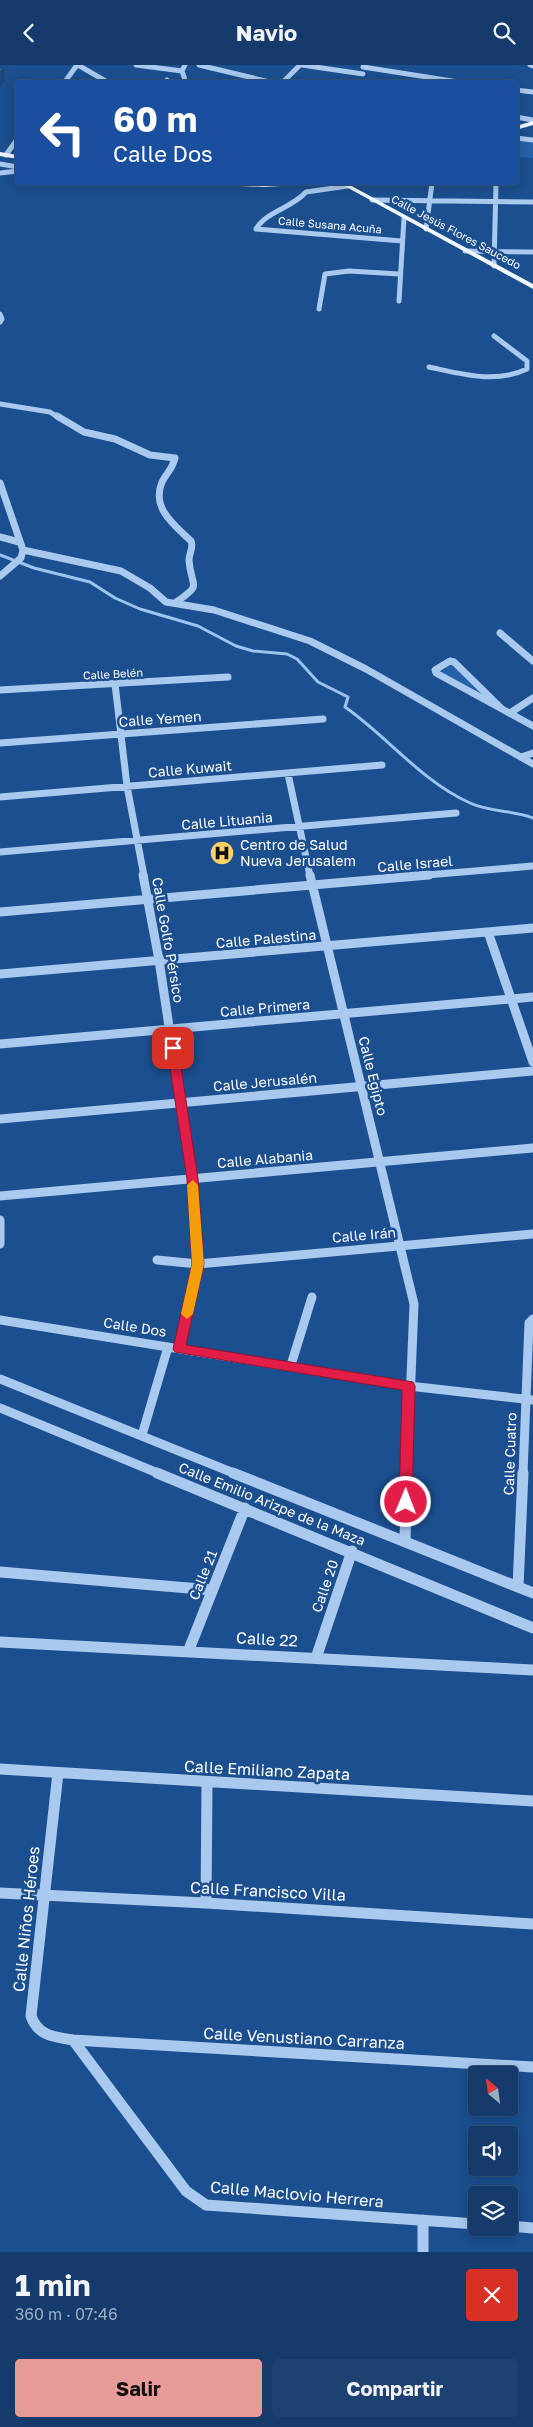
<!DOCTYPE html>
<html lang="es">
<head>
<meta charset="utf-8">
<style>
  :root { --surface:#143b6b; --page:#1d4271; --text:#f1f3f6; --muted:#9dadc1; --line:#33557e; --accent:#e69b98 }
  body { margin:0; font-family:"Golos Text",sans-serif; background:var(--page); color:var(--text); height:100vh; display:flex; flex-direction:column; font-size:19px; white-space:nowrap }
  * { box-sizing:border-box; margin:0 }
  p { font-size:16px; color:var(--muted) }
  .icon { flex:none; width:28px; height:28px; fill:none; stroke:currentColor; stroke-width:2; stroke-linecap:round; stroke-linejoin:round }
  .map { position:relative; height:2187px; overflow:hidden }
  .drawer { display:flex; flex-direction:column; background:var(--surface); flex:1 }
  .drawer>* { flex:none }
  .top-card { position:absolute; left:15px; top:15px; width:504px; height:105px; border-radius:5px; box-shadow:0 2px 12px #0003,0 0 0 1px var(--line); background:#1a4fa0; color:#fff; overflow:hidden }
  .needle { width:32px; rotate:331deg }
  .tools { position:absolute; left:468px; top:2001px; display:grid; gap:10px }
  .tools a { display:grid; place-items:center; width:50px; height:50px; border-radius:5px; background:var(--surface); box-shadow:0 2px 12px #0003,0 0 0 1px var(--line); font-size:25px }
  .pin { position:absolute; display:grid; place-items:center; width:42px; height:42px; color:#fff; margin:-21px; border-radius:10px; box-shadow:0 2px 8px #0006 }
  .me { position:absolute; width:55px; margin:-28px; rotate:1deg; stroke-linejoin:round; filter:drop-shadow(0 0 4px #0008) }
  .turn { display:flex; align-items:center; gap:18px; height:105px; padding:0 15px; font-size:22px }
  .turn .icon { width:65px; height:65px; stroke-width:2.5 }
  .turn b { display:block; font-size:35px; line-height:42px }
  .round { display:grid; place-items:center; flex:none; width:52px; height:52px; border-radius:5px; background:var(--page) }
  .summary { display:flex; align-items:center; justify-content:space-between; height:85px; padding:0 15px }
  h1 { font-size:30px; font-weight:700; line-height:38px }
  .primary-button { display:flex; gap:10px; margin-top:auto; padding:10px 15px }
  .primary-button a { flex:1; height:58px; border-radius:5px; background:var(--accent); color:#111; font-size:20px; font-weight:700; line-height:58px; text-align:center }
  .primary-button a+a { background:var(--page); color:var(--text) }
  header { display:flex; justify-content:space-between; align-items:center; height:65px; padding:0 15px; background:var(--surface); font-size:22px; font-weight:700 }
  .map>svg:first-child { display:block }
  .green { fill:#2461a8 }
  .lines { fill:none; stroke-linecap:round; stroke-linejoin:round }
  .stream { stroke:#9cc4f0; stroke-width:3 }
  .minor-far3 { stroke:#a9c9ee; stroke-width:5 }
  .minor-far2 { stroke:#a9c9ee; stroke-width:7 }
  .minor-far1 { stroke:#a9c9ee; stroke-width:9 }
  .minor { stroke:#a9c9ee; stroke-width:11 }
  .major { fill:#f0f6ff; fill-rule:evenodd }
  .shaded-wall { fill:#1d4779 }
  .building { fill:#2a66ad; stroke:#1d4779 }
  .route { fill:#e11d48; stroke:#92132f }
  .slow { fill:#f59e0b }
  .labels { text-anchor:middle; stroke-width:5; stroke-linejoin:round; paint-order:stroke }
  .far-street-label { font-size:11px; fill:#fff; stroke:#1b4f8f }
  .street-label { font-size:14px; fill:#fff; stroke:#1b4f8f }
  .poi-label { font-size:14px; fill:#fff; stroke:#1b4f8f; text-anchor:start }
  .near-street-label { font-size:16px; fill:#fff; stroke:#1b4f8f }
</style>
</head>
<body>
<header><svg class="icon" aria-label="back" viewBox="0 0 24 24"><path d="M15 5l-7 7 7 7"/></svg>Navio<svg class="icon" aria-label="search" viewBox="0 0 24 24"><circle cx="10" cy="10" r="6"/><path d="M15 15l6 6"/></svg></header>
<div class="map">
<svg width="533" height="2187" viewBox="0 0 533 2187">
  <rect width="100%" height="100%" fill="#1b4f8f"/>
  <!-- green -->
  <path class="green" d="M516,75L533,77V93L516,92Z
    M453,598L499,642L439,609Z"/>
  <g class="lines">
    <!-- stream -->
    <path class="stream" d="M0,490L34,503L90,517L115,533L140,544L198,561L236,581L253,586L287,589L297,594L318,617L348,632L345,642C388,672 421,716 470,738C489,747 512,745 533,753"/>
    <!-- minor-far3 -->
    <path class="minor-far3" d="M78,0L109,18
      M136,0L182,6
      M185,0L182,6L186,18
      M199,0L274,18
      M302,0L363,9
      M530,0L533,1
      M363,2L465,18
      M64,18L77,0
      M164,18L167,15
      M282,18L300,0
      M516,25L533,27
      M516,52L533,55
      M516,73L533,75
      M6,90L18,73
      M0,99L18,102
      M0,108L18,106
      M348,121L306,127C292,143 267,146 256,164L402,176
      M372,135L533,137
      M426,164L432,118
      M465,186L533,187
      M494,201L496,118
      M399,236L404,153
      M319,244L325,209L349,206L399,209
      M0,249L2,254L0,257
      M429,302C462,309 495,319 527,304V296L494,271
      M0,339L50,347L59,353"/>
    <!-- minor-far2 -->
    <path class="minor-far2" d="M57,351L84,367L115,374L150,390L175,393C173,403 166,409 162,417C151,443 174,460 191,476C194,483 189,488 189,495C191,524 204,518 175,538
      M0,418L23,485L21,493L0,511
      M0,472L19,477
      M23,485L121,506L150,523L166,537L214,545L310,576L366,604L533,699
      M500,568L533,596
      M450,596L454,597L502,644L436,608L435,605Z
      M115,619L127,721L144,811
      M0,625L228,612
      M502,644L533,661
      M510,648L533,633
      M0,678L323,654
      M521,692L533,688
      M288,709L310,811
      M0,732L382,700
      M0,787L456,748
      M415,811L533,801"/>
    <!-- minor-far1 -->
    <path class="minor-far1" d="M143,810L159,895L192,1115L198,1199L179,1283
      M310,810L414,1239L407,1409
      M0,847L429,810
      M488,867L533,997
      M0,909L533,863
      M0,979L533,932
      M0,1054L533,1006
      M0,1131L533,1083
      M0,1155V1179
      M157,1195L198,1199L533,1169
      M0,1255L409,1321L533,1335
      M291,1300L312,1232
      M0,1314L236,1409
      M0,1343L160,1409
      M142,1370L168,1282
      M523,1409L529,1258L533,1254"/>
    <!-- minor -->
    <path class="minor" d="M157,1408L533,1563
      M233,1408L533,1528
      M405,1475L407,1408
      M0,1507L212,1525
      M518,1522L523,1408
      M0,1577L533,1605
      M188,1587L245,1443
      M316,1593L352,1486
      M0,1704L533,1736
      M58,1708L31,1951C38,1971 54,1972 73,1975L533,2002
      M0,1828L206,1838L533,1859
      M206,1838L207,1719
      M73,1975L186,2126L206,2140L476,2159
      M423,2155V2187
      M509,2161L533,2163"/>
    <!-- major -->
    <path class="major" d="M533,56V60L516,65V61Z
      M0,87L18,90V94L0,91Z
      M216,118H302L298,120L264,122L219,120Z
      M339,118H346L533,219V224Z"/>
  </g>
  <!-- shaded-wall -->
  <path class="shaded-wall" d="M4,3L5,16L0,22V7Z"/>
  <!-- building -->
  <path class="building" d="M0,3H4L0,7Z"/>
  <!-- route -->
  <path class="route" d="M173,979L178,983L198,1114L204,1199L186,1280L413,1317L415,1321L412,1437L410,1441H401L399,1437L402,1325L175,1287L173,1284L192,1199L187,1114L167,983Z"/>
  <!-- slow -->
  <path class="slow" d="M193,1115L198,1120L204,1199L193,1249L187,1254L181,1249L192,1199L187,1120Z"/>
  <!-- icons -->
  <defs>
    <g id="hospital-disc" transform="scale(1.25)"><circle r="9.5" fill="#ffd166" stroke="#1b4f8f"/><path d="M-5-5h3v3.5h4V-5h3V5h-3V1.5h-4V5h-3Z" fill="#111"/></g>
  </defs>
  <g fill-rule="evenodd">
    <use href="#hospital-disc" x="222" y="788"/>
  </g>
  <g class="labels">
    <!-- far-street labels -->
    <g class="far-street-label">
      <text transform="translate(330 160) rotate(5)" y="4">Calle Susana Acuña</text>
      <text transform="translate(456 167) rotate(28)" y="4">Calle Jesús Flores Saucedo</text>
      <text transform="translate(113 609) rotate(-3)" y="4">Calle Belén</text>
    </g>
    <!-- street labels -->
    <g class="street-label">
      <text transform="translate(160 654) rotate(-4)" y="5">Calle Yemen</text>
      <text transform="translate(190 704) rotate(-5)" y="5">Calle Kuwait</text>
      <text transform="translate(227 756) rotate(-5)" y="5">Calle Lituania</text>
      <text transform="translate(415 799) rotate(-5)" y="5">Calle Israel</text>
      <text transform="translate(266 874) rotate(-5)" y="5">Calle Palestina</text>
      <text transform="translate(168 875) rotate(80)" y="5">Calle Golfo Pérsico</text>
      <text transform="translate(265 943) rotate(-5)" y="5">Calle Primera</text>
      <text transform="translate(373 1011) rotate(76)" y="5">Calle Egipto</text>
      <text transform="translate(265 1017) rotate(-5)" y="5">Calle Jerusalén</text>
      <text transform="translate(265 1094) rotate(-5)" y="5">Calle Alabania</text>
      <text transform="translate(364 1170) rotate(-5)" y="5">Calle Irán</text>
      <text transform="translate(135 1262) rotate(9)" y="5">Calle Dos</text>
      <text transform="translate(510 1389) rotate(-88)" y="5">Calle Cuatro</text>
      <text transform="translate(272 1439) rotate(22)" y="5">Calle Emilio Arizpe de la Maza</text>
      <text transform="translate(203 1510) rotate(-68)" y="5">Calle 21</text>
      <text transform="translate(325 1521) rotate(-71)" y="5">Calle 20</text>
    </g>
    <!-- poi labels -->
    <g class="poi-label">
      <text x="240" y="785">Centro de Salud<tspan x="240" dy="16">Nueva Jerusalem</tspan></text>
    </g>
    <!-- near-street labels -->
    <g class="near-street-label">
      <text transform="translate(267 1574) rotate(3)" y="6">Calle 22</text>
      <text transform="translate(267 1705) rotate(3)" y="6">Calle Emiliano Zapata</text>
      <text transform="translate(268 1826) rotate(3)" y="6">Calle Francisco Villa</text>
      <text transform="translate(26 1854) rotate(-84)" y="6">Calle Niños Héroes</text>
      <text transform="translate(304 1973) rotate(3)" y="6">Calle Venustiano Carranza</text>
      <text transform="translate(297 2129) rotate(5)" y="6">Calle Maclovio Herrera</text>
    </g>
  </g>
</svg>
<div class="tools">
<a><svg class="needle" viewBox="-14 -14 28 28"><path d="M0-13l5 13h-10z" fill="#e53935"/><path d="M0 13l5-13h-10z" fill="#9dadc1"/></svg></a>
<a><svg class="icon" aria-label="sound" viewBox="0 0 24 24"><path d="M4 9h4l5-4v14l-5-4H4zM17 9q2 3 0 6"/></svg></a>
<a><svg class="icon" aria-label="layers" viewBox="0 0 24 24"><path d="M12 4l9 5-9 5-9-5zM3 14l9 5 9-5"/></svg></a>
</div>
<div class="pin" style="left:173px;top:983px;background:#d93025"><svg class="icon" aria-label="arrive" viewBox="0 0 24 24"><path d="M6 21V4h12l-3 4 3 4H6"/></svg></div>
<svg class="me" style="left:406px;top:1437px" viewBox="-20 -20 40 40"><circle r="17" fill="#e11d48" stroke="#fff" stroke-width="3"/><path d="M0-11L8 9 0 5-8 9z" fill="#fff"/></svg>
<div class="top-card">
<div class="turn"><svg class="icon" aria-label="left" viewBox="0 0 24 24"><path d="M17 20v-9H6M10 6l-5 5 5 5"/></svg><div><b>60 m</b>Calle Dos</div></div>
</div>
</div>
<section class="drawer">
<div class="summary"><div><h1>1 min</h1><p>360 m · 07:46</p></div><a class="round" style="background:#d93025;color:#fff"><svg class="icon" aria-label="close" viewBox="0 0 24 24"><path d="M6 6l12 12M18 6L6 18"/></svg></a></div>
<div class="primary-button"><a>Salir</a><a>Compartir</a></div>
</section>
</body>
</html>
